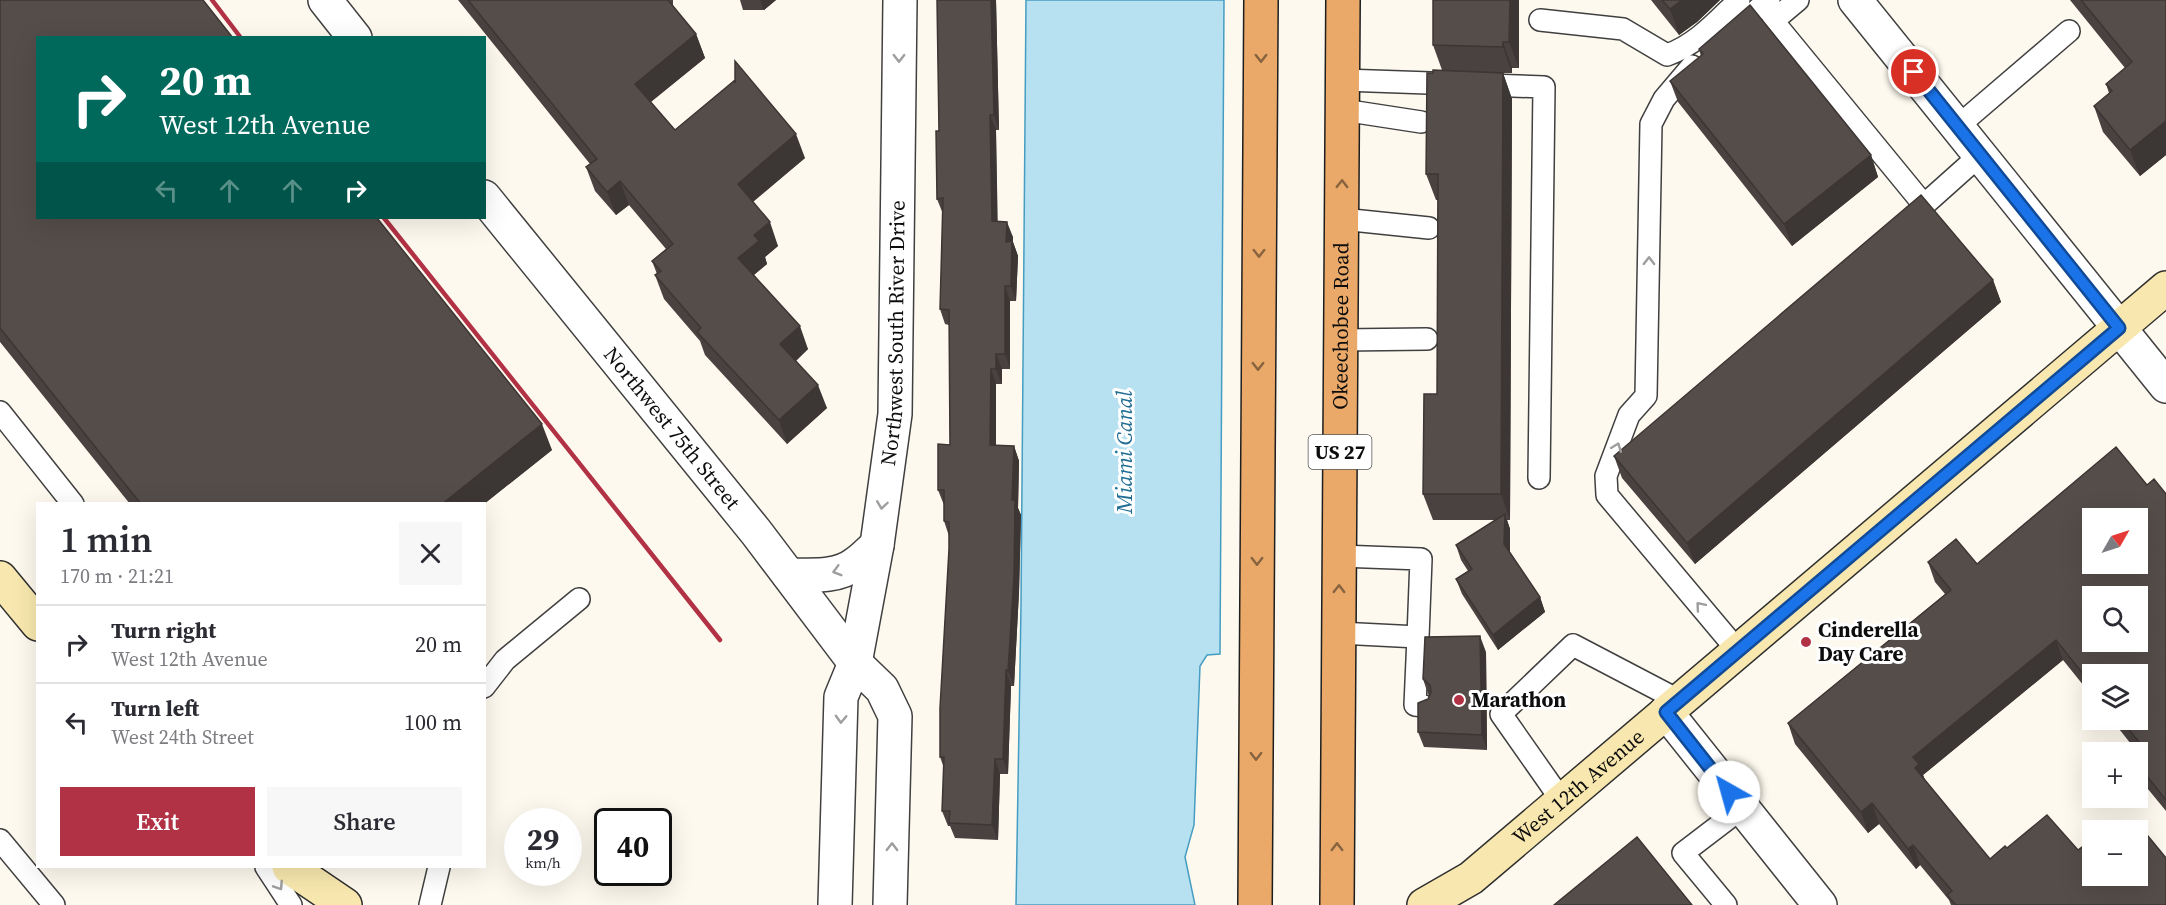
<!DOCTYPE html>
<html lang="en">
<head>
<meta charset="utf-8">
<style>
  :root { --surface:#fff; --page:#f7f7f7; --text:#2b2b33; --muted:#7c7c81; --line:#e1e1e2; --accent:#b13145 }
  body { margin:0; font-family:"Source Serif 4",serif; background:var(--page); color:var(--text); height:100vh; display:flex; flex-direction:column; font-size:22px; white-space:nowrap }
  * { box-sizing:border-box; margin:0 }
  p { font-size:20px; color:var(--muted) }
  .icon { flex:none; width:33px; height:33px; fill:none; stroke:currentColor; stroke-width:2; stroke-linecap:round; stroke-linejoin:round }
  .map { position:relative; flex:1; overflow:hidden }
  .panel { position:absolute; left:36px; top:502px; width:450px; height:366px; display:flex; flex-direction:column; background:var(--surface); border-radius:0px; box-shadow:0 6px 24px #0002 }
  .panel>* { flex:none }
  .guide { position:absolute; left:36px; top:36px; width:450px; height:183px; border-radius:0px; box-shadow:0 6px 24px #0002; background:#00695c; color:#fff; overflow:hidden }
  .needle { width:39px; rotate:51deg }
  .tools { position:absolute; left:2082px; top:508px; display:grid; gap:12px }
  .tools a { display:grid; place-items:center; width:66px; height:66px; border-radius:0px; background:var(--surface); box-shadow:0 6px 24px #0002; font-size:30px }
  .speed { position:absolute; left:504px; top:808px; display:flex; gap:12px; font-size:30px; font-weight:700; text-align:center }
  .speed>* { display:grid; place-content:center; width:78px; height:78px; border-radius:50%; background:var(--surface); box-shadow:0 6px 24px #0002; line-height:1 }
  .speed small { font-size:15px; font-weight:400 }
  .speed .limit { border:3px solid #111; border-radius:9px; background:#fff; color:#111 }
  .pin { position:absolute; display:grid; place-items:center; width:51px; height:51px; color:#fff; margin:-26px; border:3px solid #fff; border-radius:50%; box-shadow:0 2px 6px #0007 }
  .me { position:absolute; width:66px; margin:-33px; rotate:322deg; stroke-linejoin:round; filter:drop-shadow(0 0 4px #0008) }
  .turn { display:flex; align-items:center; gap:21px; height:126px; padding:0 24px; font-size:27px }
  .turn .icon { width:78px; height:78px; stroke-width:2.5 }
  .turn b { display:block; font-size:42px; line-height:51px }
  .lanes { display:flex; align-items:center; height:57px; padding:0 24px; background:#0003; justify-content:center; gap:30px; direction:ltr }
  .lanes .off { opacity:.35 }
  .round { display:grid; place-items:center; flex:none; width:63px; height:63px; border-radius:0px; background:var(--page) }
  .head { display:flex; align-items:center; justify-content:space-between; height:102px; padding:0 24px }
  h1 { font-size:36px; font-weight:600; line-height:45px }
  .primary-button { display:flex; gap:12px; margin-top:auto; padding:12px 24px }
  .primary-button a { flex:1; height:69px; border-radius:0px; background:var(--accent); color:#fff; font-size:24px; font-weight:600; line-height:69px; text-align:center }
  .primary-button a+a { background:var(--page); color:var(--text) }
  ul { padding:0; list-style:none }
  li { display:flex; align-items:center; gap:18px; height:78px; padding:0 24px; border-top:2px solid var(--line) }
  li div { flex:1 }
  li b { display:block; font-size:22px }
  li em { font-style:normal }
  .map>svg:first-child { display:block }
  .water { fill:#b7e1f1; stroke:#459dc1; stroke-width:1.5 }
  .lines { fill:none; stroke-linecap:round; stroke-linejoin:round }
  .service-casing { stroke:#404040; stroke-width:24 }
  .minor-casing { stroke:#404040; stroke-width:36 }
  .tertiary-casing { stroke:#404040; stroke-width:36 }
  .secondary-casing { stroke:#2f2f2f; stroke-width:36 }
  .trunk-casing { stroke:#1e1e1e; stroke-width:36 }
  .service { stroke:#fff; stroke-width:21 }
  .minor { stroke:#fff; stroke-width:33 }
  .tertiary { stroke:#fff; stroke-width:33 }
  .secondary { stroke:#f8e8af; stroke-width:33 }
  .trunk { stroke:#eaa968; stroke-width:33 }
  .rail { stroke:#b13145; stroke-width:4.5 }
  .wall { fill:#494240 }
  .shaded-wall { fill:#3c3634 }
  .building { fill:#554d4a; stroke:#3c3634; stroke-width:1.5; fill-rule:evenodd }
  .oneway { stroke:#9e9e9e }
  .oneway2 { stroke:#87633f }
  .route-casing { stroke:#114b97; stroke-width:15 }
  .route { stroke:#1a73e8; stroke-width:10 }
  .poi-dot { fill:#b13145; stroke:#fff; stroke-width:2 }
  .labels { text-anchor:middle; stroke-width:6; stroke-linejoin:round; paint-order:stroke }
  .shield { fill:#fff; stroke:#565656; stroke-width:1.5 }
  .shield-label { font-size:20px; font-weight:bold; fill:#0d0d0d }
  .street-label { font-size:21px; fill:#0d0d0d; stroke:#fff }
  .poi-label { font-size:21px; font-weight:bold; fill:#0d0d0d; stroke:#fff; text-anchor:start }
  .water-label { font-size:22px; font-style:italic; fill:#216e94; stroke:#fff }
</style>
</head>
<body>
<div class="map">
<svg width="2166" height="905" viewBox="0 0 2166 905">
  <rect width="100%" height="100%" fill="#fef9ee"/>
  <!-- water -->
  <path class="water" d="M1026,0H1224L1220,654L1207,655L1200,666L1194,825L1185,857L1195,905H1016L1021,606Z"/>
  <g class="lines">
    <!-- service casing -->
    <g class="service-casing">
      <path id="service" d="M1798,0L1773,21L1924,205L1980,155
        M1540,20L1623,29L1667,55C1696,45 1717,21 1739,0
        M1733,30L1769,0
        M1692,66L1664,99L1651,124L1646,396L1629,415L1606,476L1607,495L1738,651
        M1343,80L1544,87L1539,478
        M1343,110L1421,122
        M1957,127L2069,31
        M1342,219L1429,228
        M1341,340L1427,339
        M0,412L73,504
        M1339,633L1418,637L1421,559L1340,556
        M1418,637L1415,705L1424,706
        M484,687L505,660L579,599
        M1562,801L1501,714L1573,645L1680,701
        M0,840L54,905
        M266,867L291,905
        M430,905L439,867
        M1726,905L1683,853L1742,808"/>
    </g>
    <!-- minor casing -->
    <g class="minor-casing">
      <g id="minor">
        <path d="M325,0L355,38"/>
        <path d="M1855,0L2166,386"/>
        <path id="s1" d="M484,197L756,532L855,663"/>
      </g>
    </g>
    <!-- tertiary casing -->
    <g class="tertiary-casing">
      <g id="tertiary">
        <path d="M789,575C810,575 837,578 855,564C863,559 870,551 877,545"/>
        <path d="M855,663L882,689L895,716L890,905"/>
        <path d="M1666,712L1820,905"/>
        <path id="s2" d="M835,905L841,697L855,663L877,545L895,414L900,0"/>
      </g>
    </g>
    <!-- secondary casing -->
    <g class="secondary-casing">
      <g id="secondary">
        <path d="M0,578L38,624"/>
        <path d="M289,867L345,905"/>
        <path id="s3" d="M1424,905L1471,878L2166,288"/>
      </g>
    </g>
    <!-- trunk casing -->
    <g class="trunk-casing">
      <g id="trunk">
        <path d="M1255,905L1261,0"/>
        <path id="s4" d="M1337,905L1343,0"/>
      </g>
    </g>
    <!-- service -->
    <use href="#service" class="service"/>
    <!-- minor -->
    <use href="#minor" class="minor"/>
    <!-- tertiary -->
    <use href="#tertiary" class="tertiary"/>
    <!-- secondary -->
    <use href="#secondary" class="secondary"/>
    <!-- trunk -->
    <use href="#trunk" class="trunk"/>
    <!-- rail -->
    <path class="rail" d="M212,0L241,38
      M384,218L720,640"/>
  </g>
  <!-- wall -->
  <path class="wall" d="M0,0L552,450L484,504H130L0,342Z
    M458,0H673V6L696,34L705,58L651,102L675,130L805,158L753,202L778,246L765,257L767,264L754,275L808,349L796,361L827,408L787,444L705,355L700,341L664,299L655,275L657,274L652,261L666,249L629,205L616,215L595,191L586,167L590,164Z
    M740,0H776L764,10H743Z
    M937,0H996L999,130H996L997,221L1013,237V242L1018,256L1016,301H1010V369H1002V384H996V446H1014L1019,461L1018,508L1021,515L1019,592L1014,686H1011L1008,774H1000L998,840L955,838L950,826H948L942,811L944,768L940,757L949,549V536L944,521V505L938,490L950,445L949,325L945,324L940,309L943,214L937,199L939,131Z
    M1519,0V68H1512V73H1503L1512,99L1510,520H1507L1510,529V552L1540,597L1545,612L1498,650L1462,594L1456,579L1468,571L1461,560L1456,545L1495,520H1433L1423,494L1437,394L1438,200H1436L1426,174L1433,73L1442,70L1433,45Z
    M1651,0H1720L1697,22L1679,35Z
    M2070,0H2166V155L2140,176L2103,132L2094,106L2109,93L2106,84L2125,68Z
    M1699,49L1871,155L1878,177L1792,246L1678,102L1670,81L1701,56Z
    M1993,280L2001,302L1695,564L1622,478L1614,456Z
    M2147,485L2166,494V811L2143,783L2138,767V762L2142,758L2112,720H2138L2092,675V696L2063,660L1923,775L1925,780L1990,859L2007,848L2092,876L2166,905H1951L1949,900L1920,865L1916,869L1879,824L1868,833L1795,744L1788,723L1945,594L1935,582L1928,562L1977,564Z
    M1486,652L1487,750L1424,747L1418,732L1430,696L1428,694L1423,679Z"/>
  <!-- shaded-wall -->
  <path class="shaded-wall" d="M760,0H776L764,10Z
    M991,0H996L999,130L994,115Z
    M1510,0H1519V68L1509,42Z
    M1682,0H1720L1697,22L1679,35L1670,9Z
    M696,34L705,58L644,107L635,84Z
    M1503,42L1512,68V73L1503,47Z
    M1503,73L1512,99L1510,520L1501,494Z
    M990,115L996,130L998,236L992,221Z
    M2166,121V155L2140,176L2130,150Z
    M796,134L805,158L746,207L738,184Z
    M1871,155L1878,177L1792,246L1784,224Z
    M620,181L629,205L616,215L607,192Z
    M770,222L778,246L765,257L767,264L746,281L738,258L754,235Z
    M1007,222L1013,237V242L1018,256L1016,301L1011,286L1006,242Z
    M1993,280L2001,302L1695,564L1687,543Z
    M1005,286L1010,301V369L1005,354Z
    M800,326L808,349L789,367L780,344Z
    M996,354L1002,369V384L996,369Z
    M991,369L996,384V461L990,445Z
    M818,385L827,408L787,444L779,420Z
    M542,424L552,450L484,504H442Z
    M1014,446L1019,461L1018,508L1021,515L1019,592L1014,686L1008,671Z
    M1505,514L1510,529V559L1504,544Z
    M1540,597L1545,612L1498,650L1493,635Z
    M1480,636L1486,652L1487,750L1482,735Z
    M2056,640L2063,660L1923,775L1927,785L1915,768L1913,757Z
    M1006,670L1011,686L1008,774L1003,759Z
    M995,759L1000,774L998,840L992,825Z
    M1872,803L1879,824L1868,833L1861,812Z
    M1913,845L1920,865L1916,869L1908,849Z"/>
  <!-- building -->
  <path class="building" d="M0,0H203L233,38H38V218H377L542,424L442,504H141L0,328Z
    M468,0H668L696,34L635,84L675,130L734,81L735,83V61L796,134L738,184L770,222L754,235L759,241L738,258L800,326L780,344L818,385L779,420L697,332L701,328L655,275L661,271L652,261L673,244L620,181L607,192L586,167L597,159Z
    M937,0H991L994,115H990L992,221L1007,222L1006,242L1012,241L1011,286H1005V354H996V369H991L990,445L1014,446L1012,500H1015L1014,577L1008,671L1006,670L1003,759H995L992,825L949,823L950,811H942L944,757H940V708L949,549V522L944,521V490H938V444L950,445L949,310L940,309L943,198L937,199L936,131H939Z
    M1433,0H1510L1509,42H1503V47L1433,45Z
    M1662,0H1682L1670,9Z
    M2081,0H2166V121L2130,150L2094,106L2112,91L2106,84L2132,62Z
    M1750,5L1871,155L1784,224L1670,81L1703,54L1699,49Z
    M1433,70L1503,73L1501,494H1423L1424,394H1437L1438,174H1426L1427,73H1433Z
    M1921,195L1993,280L1687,543L1614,456Z
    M2116,447L2147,485L2154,479L2166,494V800L2138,765V762L2145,756L2140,750L2143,747L2121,720H2138V675H2092V685L2056,640L1913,757L1919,764L1915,768L1990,859L2005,846L2007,848L2047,815L2078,850L2082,847L2092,860V876H2138V844L2148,836L2166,858V905H1956L1947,895L1952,891L1913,845L1908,849L1872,803L1861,812L1788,723L1951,590L1928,562L1956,539L1977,564ZM2092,519H2138V564H2092ZM2092,597H2138V642H2092Z
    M1505,514L1504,544L1540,597L1493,635L1456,579L1472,569L1456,545Z
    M1480,636L1482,735L1418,732V703L1428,699L1431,692L1430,685L1423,679L1425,637Z
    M1637,837L1692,905H1554Z"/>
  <!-- one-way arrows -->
  <defs><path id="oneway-chevron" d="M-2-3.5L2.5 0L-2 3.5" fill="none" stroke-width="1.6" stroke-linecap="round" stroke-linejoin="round" transform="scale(1.5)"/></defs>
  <g class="oneway">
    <use href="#oneway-chevron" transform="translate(899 58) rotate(90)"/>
    <use href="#oneway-chevron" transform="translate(1649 261) rotate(-89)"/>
    <use href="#oneway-chevron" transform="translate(1617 447) rotate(-69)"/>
    <use href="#oneway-chevron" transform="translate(882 505) rotate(98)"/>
    <use href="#oneway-chevron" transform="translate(837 571) rotate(164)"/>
    <use href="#oneway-chevron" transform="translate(1700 606) rotate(-130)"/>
    <use href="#oneway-chevron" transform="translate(841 719) rotate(92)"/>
    <use href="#oneway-chevron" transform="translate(892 847) rotate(-89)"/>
    <use href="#oneway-chevron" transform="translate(279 886) rotate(57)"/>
  </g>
  <g class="oneway2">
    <use href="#oneway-chevron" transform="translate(1261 58) rotate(90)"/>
    <use href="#oneway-chevron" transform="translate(1342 184) rotate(-89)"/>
    <use href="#oneway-chevron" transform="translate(1259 253) rotate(90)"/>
    <use href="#oneway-chevron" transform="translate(1258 366) rotate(90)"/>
    <use href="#oneway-chevron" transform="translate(1257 561) rotate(90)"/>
    <use href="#oneway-chevron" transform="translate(1339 589) rotate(-89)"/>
    <use href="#oneway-chevron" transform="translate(1256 756) rotate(90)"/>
    <use href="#oneway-chevron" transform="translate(1337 847) rotate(-90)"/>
  </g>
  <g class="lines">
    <!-- route casing -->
    <g class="route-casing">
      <path id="route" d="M1729,792L1666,712L2119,328L1914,72"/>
    </g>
    <!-- route -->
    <use href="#route" class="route"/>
  </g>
  <!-- markers -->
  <g class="poi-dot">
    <circle cx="1806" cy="642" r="6"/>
    <circle cx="1459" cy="700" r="6"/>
  </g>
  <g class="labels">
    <!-- shield labels -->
    <rect class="shield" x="1308.5" y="435" width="63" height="34" rx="4.5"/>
    <g class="shield-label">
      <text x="1340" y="459">US 27</text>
    </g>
    <!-- street labels -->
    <g class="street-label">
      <text dy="7" stroke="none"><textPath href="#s4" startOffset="579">Okeechobee Road</textPath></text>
      <text dy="7" stroke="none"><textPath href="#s2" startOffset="578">Northwest South River Drive</textPath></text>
      <text dy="7" stroke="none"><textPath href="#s1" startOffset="298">Northwest 75th Street</textPath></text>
      <text dy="7" stroke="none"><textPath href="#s3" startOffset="195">West 12th Avenue</textPath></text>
    </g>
    <!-- poi labels -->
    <g class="poi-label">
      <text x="1818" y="637">Cinderella<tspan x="1818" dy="24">Day Care</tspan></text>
      <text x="1471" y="707">Marathon</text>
    </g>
    <!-- water labels -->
    <g class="water-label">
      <text transform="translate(1124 452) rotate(-90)" y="8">Miami Canal</text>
    </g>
  </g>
</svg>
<div class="tools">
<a><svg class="needle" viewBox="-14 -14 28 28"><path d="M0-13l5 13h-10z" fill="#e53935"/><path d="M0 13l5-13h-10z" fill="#7c7c81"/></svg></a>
<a><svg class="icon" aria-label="search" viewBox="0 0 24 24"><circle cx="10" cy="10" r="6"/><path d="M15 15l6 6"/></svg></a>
<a><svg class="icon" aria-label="layers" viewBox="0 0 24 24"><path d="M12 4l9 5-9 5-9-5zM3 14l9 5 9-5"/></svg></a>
<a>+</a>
<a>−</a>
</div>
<div class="speed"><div>29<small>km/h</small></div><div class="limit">40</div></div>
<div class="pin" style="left:1914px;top:72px;background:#d93025"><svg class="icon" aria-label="arrive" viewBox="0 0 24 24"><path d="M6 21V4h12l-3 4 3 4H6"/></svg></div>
<svg class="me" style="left:1729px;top:792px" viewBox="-20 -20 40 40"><circle r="19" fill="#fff"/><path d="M0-13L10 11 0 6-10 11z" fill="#1a73e8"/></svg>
<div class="guide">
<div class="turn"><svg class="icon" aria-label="right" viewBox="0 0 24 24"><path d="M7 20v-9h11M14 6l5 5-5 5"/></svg><div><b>20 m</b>West 12th Avenue</div></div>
<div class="lanes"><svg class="icon off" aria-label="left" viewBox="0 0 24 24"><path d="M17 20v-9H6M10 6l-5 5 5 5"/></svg><svg class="icon off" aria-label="ahead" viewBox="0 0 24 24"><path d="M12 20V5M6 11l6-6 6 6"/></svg><svg class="icon off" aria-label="ahead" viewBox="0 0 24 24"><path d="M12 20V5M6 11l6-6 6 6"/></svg><svg class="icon" aria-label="right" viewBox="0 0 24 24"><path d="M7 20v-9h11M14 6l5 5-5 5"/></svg></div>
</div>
<section class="panel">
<div class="head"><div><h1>1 min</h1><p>170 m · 21:21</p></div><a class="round"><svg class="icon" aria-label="close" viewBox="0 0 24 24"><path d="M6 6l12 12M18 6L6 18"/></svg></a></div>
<ul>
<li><svg class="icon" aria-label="right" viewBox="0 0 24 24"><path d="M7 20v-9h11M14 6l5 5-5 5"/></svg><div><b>Turn right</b><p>West 12th Avenue</p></div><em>20 m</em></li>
<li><svg class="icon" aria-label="left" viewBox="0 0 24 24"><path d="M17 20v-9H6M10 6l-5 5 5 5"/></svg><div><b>Turn left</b><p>West 24th Street</p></div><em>100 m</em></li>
</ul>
<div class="primary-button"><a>Exit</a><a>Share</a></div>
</section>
</div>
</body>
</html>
